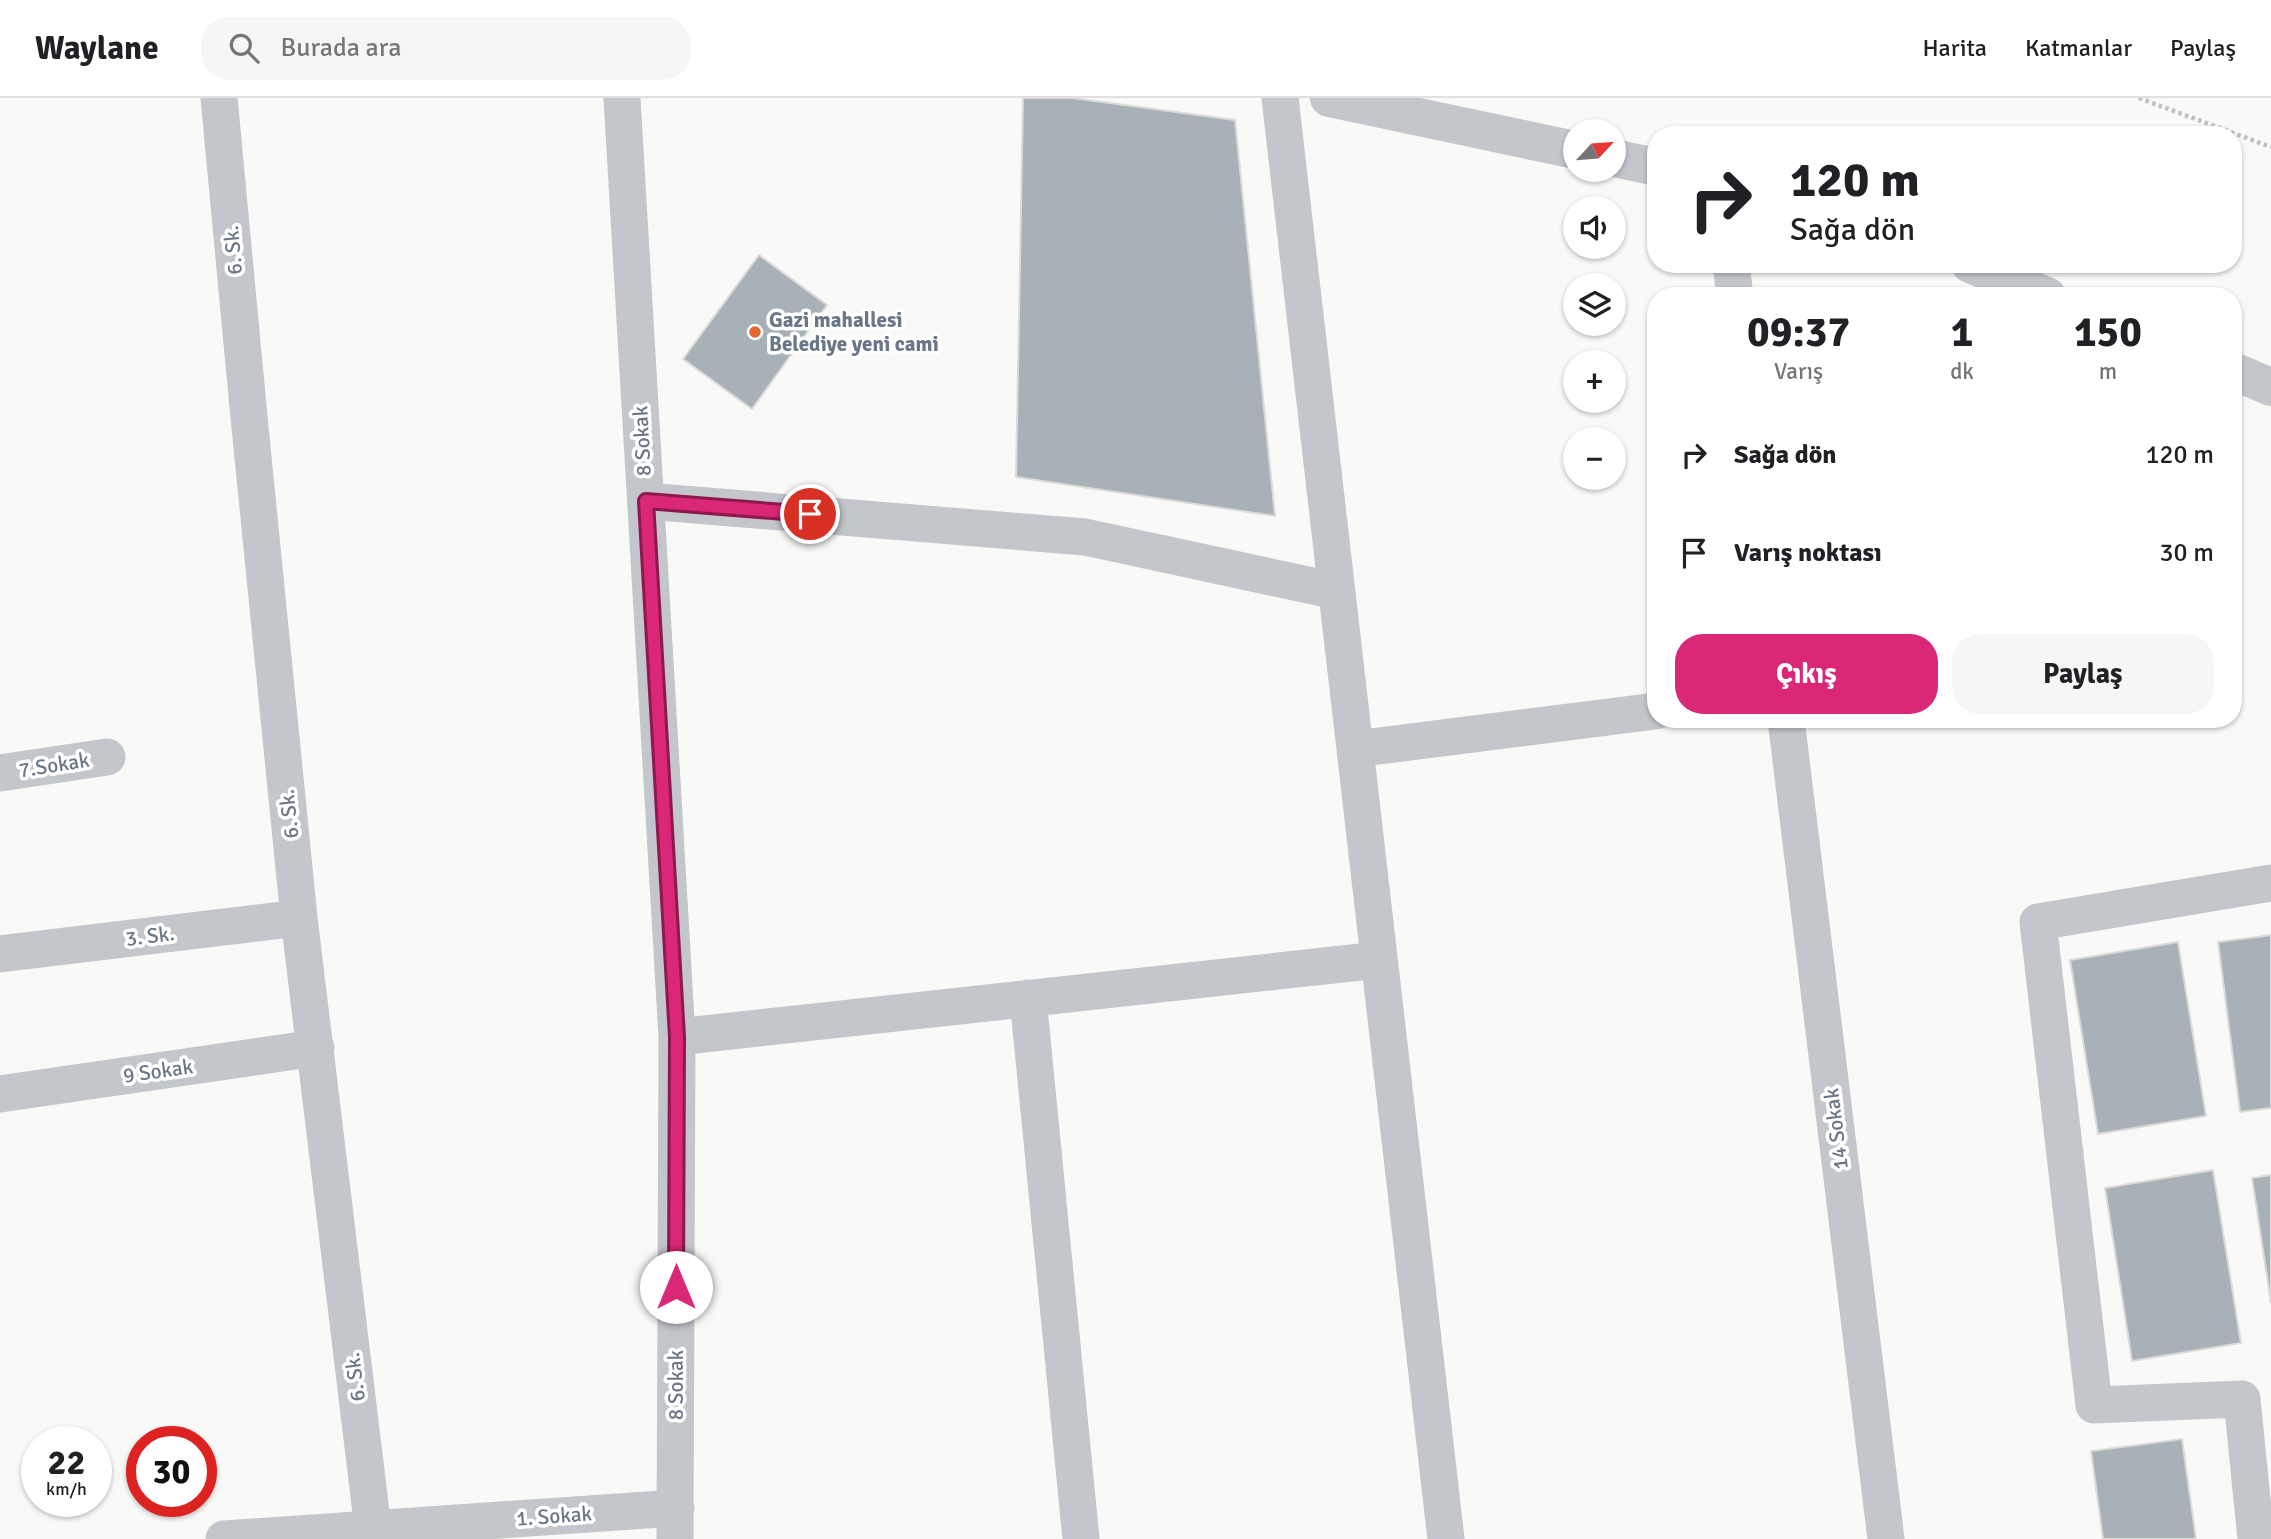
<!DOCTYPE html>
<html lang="tr">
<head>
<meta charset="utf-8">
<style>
  :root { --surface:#fff; --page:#f6f6f6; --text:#202124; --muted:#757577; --line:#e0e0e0; --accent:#db2777 }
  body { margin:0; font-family:Signika,sans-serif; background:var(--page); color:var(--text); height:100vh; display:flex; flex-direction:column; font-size:26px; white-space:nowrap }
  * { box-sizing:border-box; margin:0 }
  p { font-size:23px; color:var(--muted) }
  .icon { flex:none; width:38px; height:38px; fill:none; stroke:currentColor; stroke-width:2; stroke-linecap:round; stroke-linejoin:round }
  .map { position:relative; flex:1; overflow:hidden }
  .sheet { position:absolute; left:1647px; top:189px; width:595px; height:441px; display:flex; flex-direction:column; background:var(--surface); border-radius:28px; box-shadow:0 2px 5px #0004 }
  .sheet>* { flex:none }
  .top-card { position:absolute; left:1647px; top:28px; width:595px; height:147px; border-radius:28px; box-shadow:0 2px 5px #0004; background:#fff; color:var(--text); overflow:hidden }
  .needle { width:46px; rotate:64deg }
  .buttons { position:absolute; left:1563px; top:21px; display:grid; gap:14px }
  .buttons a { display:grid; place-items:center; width:63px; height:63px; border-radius:50%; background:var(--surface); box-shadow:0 2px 5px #0004; font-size:35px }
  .speed { position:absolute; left:21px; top:1328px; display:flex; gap:14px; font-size:35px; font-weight:700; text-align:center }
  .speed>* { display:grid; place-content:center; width:91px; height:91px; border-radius:50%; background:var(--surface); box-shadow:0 2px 5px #0004; line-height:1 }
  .speed small { font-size:18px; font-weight:400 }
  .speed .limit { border:10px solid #d22; background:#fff; color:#111 }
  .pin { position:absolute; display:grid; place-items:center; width:60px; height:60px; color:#fff; margin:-30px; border:4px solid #fff; border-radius:50%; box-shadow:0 2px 7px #0007 }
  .me { position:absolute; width:77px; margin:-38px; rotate:0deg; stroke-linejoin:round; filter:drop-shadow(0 0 5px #0008) }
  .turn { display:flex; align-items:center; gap:24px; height:147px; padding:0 28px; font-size:32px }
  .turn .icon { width:91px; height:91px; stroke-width:2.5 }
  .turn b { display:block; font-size:49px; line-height:60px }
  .eta { display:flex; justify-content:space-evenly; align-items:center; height:119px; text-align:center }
  .eta b { font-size:42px; font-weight:800; line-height:49px }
  .button { display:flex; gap:14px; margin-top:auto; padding:14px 28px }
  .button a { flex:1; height:80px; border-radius:28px; background:var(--accent); color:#fff; font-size:28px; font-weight:800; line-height:80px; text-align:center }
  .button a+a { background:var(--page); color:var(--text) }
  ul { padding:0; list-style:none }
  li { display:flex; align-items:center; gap:21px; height:98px; padding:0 28px }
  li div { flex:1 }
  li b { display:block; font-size:26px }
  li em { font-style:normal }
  header { display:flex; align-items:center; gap:42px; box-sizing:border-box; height:98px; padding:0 35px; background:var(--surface); border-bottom:2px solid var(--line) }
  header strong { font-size:33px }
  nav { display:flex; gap:38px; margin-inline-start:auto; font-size:24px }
  .search { width:490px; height:63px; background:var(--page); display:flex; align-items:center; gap:18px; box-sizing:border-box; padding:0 24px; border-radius:28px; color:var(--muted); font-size:26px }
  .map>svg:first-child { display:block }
  .building { fill:#a9b1b8; stroke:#dbdbd9; stroke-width:2 }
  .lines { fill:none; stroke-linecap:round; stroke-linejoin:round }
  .path { stroke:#bdbfc2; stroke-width:4.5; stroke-dasharray:3.5 3.5; stroke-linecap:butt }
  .minor { stroke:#c3c6cb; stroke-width:37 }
  .tertiary { stroke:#c3c6cb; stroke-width:38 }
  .route-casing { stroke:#8e194d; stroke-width:18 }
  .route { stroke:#db2777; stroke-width:12 }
  .poi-dot { fill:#e2672e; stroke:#fff; stroke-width:2.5 }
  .labels { text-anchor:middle; stroke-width:7; stroke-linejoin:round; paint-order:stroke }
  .street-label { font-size:21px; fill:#697788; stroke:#fff }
  .poi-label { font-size:21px; font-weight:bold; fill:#697788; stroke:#fff; text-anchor:start }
</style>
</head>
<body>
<header>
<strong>Waylane</strong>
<div class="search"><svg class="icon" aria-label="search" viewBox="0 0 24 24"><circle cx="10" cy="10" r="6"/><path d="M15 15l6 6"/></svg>Burada ara</div>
<nav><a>Harita</a><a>Katmanlar</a><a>Paylaş</a></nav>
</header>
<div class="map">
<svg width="2271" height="1441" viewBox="0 0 2271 1441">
  <rect width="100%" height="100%" fill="#f9f9f7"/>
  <!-- building -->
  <path class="building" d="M1023,0H1073L1235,22L1275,418L1016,379Z
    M759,157L827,207L752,311L683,261Z
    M2271,837V1010L2240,1014L2218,844Z
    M2178,844L2206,1018L2098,1036L2070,862Z
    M2213,1072L2241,1245L2132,1263L2105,1090Z
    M2271,1077V1205L2252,1080Z
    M2182,1341L2196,1441H2103L2091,1353Z"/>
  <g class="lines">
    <!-- path -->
    <path class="path" d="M2139,0L2271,49"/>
    <!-- minor -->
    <path class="minor" d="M219,0L249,319L299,820L373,1431
      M622,0L677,939L675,1441
      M1280,0L1446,1441
      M1731,166L1735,198
      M646,403L1085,439L1336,493
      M1786,621L1886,1441
      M1355,651L1656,613
      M0,675L107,659
      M0,856L299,820
      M1028,900L1081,1441
      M677,939L1379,862
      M0,996L316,950
      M224,1441L676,1410
      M2256,1441L2242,1301L2094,1307L2038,824L2271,785"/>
    <!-- tertiary -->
    <path class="tertiary" d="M1329,0L1575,52
      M1614,60L1656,69
      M1970,166L2047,198
      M2233,273L2271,289"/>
  </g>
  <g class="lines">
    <!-- route casing -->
    <g class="route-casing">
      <path id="route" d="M676,1189L677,939L646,403L810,416"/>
    </g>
    <!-- route -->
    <use href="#route" class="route"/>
  </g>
  <!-- markers -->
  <circle class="poi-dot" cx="755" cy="234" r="7"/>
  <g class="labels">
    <!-- street labels -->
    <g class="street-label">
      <text transform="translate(233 152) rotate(-95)" y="7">6. Sk.</text>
      <text transform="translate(642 343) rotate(-93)" y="7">8 Sokak</text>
      <text transform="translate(54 667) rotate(-9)" y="7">7.Sokak</text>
      <text transform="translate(289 716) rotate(-96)" y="7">6. Sk.</text>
      <text transform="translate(150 838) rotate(-7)" y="7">3. Sk.</text>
      <text transform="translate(158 973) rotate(-8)" y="7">9 Sokak</text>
      <text transform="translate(1836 1031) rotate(-97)" y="7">14 Sokak</text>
      <text transform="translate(355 1279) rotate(-97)" y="7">6. Sk.</text>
      <text transform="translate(676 1287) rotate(-90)" y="7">8 Sokak</text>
      <text transform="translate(554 1418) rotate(-4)" y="7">1. Sokak</text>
    </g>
    <!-- poi labels -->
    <g class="poi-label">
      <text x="769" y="229">Gazi mahallesi<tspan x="769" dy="24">Belediye yeni cami</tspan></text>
    </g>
  </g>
</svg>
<div class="buttons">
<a><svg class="needle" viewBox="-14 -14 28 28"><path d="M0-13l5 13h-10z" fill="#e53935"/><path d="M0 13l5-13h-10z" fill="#757577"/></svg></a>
<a><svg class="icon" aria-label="sound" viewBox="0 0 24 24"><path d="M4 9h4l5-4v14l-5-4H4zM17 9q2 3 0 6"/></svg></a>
<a><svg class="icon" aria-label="layers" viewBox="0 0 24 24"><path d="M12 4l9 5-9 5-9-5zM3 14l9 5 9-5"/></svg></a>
<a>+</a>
<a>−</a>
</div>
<div class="speed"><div>22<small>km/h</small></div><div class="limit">30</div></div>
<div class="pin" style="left:810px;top:416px;background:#d93025"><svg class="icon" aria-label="arrive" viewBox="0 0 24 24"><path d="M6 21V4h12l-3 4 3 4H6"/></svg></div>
<svg class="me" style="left:676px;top:1189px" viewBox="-20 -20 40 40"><circle r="19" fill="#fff"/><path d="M0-13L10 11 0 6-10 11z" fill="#db2777"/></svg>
<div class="top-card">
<div class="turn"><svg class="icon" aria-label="right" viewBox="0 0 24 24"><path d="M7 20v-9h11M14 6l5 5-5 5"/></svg><div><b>120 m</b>Sağa dön</div></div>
</div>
<section class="sheet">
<div class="eta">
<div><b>09:37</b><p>Varış</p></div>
<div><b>1</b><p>dk</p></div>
<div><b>150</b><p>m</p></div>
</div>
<ul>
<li><svg class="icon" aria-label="right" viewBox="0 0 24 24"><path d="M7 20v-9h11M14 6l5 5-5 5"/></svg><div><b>Sağa dön</b></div><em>120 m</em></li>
<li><svg class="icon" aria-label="arrive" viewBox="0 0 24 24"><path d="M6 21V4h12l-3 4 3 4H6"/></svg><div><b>Varış noktası</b></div><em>30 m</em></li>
</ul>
<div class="button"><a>Çıkış</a><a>Paylaş</a></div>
</section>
</div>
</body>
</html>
